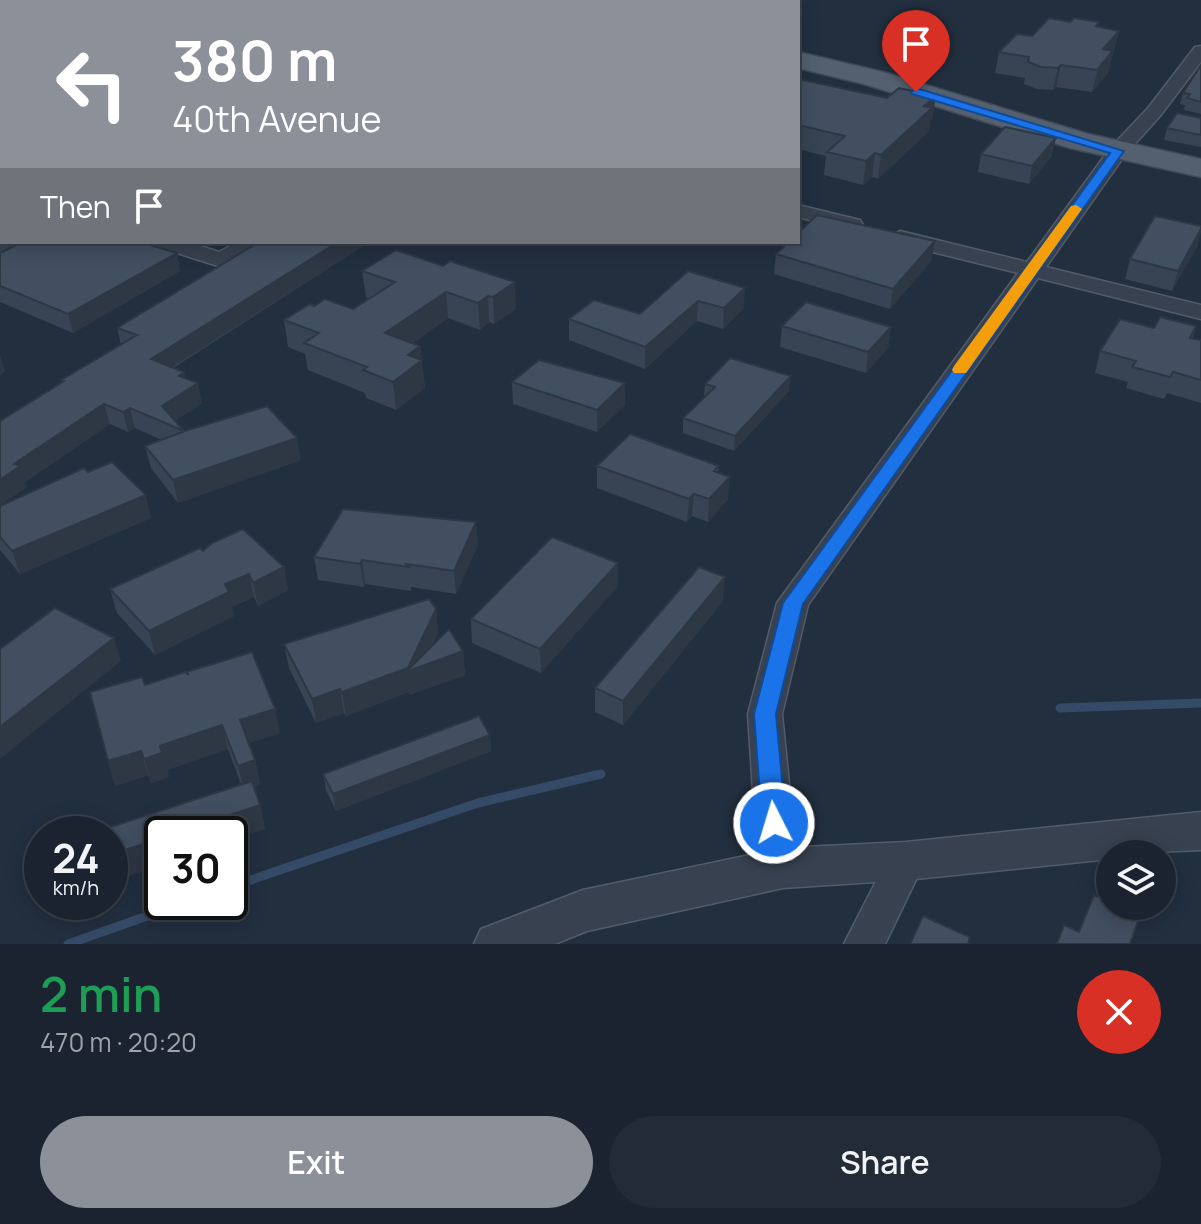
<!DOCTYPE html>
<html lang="en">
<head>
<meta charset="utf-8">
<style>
  :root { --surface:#1a232f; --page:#232b37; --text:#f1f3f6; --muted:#9fa4aa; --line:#38404b; --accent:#8c9099 }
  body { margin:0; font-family:Manrope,sans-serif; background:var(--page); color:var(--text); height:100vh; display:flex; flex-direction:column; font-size:30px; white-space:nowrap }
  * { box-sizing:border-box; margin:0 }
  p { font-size:26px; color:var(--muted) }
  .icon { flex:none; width:44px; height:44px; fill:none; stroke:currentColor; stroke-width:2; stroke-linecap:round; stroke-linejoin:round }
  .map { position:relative; height:944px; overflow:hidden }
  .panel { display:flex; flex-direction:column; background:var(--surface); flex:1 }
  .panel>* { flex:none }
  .guide { position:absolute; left:0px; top:0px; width:800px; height:244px; box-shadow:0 4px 20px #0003,0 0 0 2px var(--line); background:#8c9099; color:#fff; overflow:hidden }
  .fabs { position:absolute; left:1096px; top:840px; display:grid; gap:16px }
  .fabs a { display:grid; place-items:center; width:80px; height:80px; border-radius:50%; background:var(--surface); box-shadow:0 4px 20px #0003,0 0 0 2px var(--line); font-size:40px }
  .speed { position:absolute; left:24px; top:816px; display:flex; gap:16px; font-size:40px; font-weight:700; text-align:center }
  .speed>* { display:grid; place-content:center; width:104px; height:104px; border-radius:50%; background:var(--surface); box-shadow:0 4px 20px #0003,0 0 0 2px var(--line); line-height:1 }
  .speed small { font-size:20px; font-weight:400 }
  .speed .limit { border:4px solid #111; border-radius:12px; background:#fff; color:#111 }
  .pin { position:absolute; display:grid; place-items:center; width:68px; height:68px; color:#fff; margin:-82px -34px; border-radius:50% 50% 50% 0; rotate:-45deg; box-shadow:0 0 8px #0007 }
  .pin .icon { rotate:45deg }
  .me { position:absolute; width:88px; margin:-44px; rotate:355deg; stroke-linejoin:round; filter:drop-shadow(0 0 6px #0008) }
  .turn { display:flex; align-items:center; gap:28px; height:168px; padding:0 40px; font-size:36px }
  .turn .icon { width:104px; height:104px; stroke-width:2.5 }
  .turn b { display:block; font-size:56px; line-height:68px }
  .then { display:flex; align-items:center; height:76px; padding:0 40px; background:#0003; gap:16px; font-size:30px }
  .round { display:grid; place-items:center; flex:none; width:84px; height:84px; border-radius:42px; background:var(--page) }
  .overview { display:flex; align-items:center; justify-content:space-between; height:136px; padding:0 40px }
  h1 { font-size:48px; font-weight:600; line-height:60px; color:#1e9e55 }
  .button { display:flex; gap:16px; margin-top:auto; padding:16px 40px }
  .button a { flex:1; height:92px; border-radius:48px; background:var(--accent); color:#fff; font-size:32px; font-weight:600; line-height:92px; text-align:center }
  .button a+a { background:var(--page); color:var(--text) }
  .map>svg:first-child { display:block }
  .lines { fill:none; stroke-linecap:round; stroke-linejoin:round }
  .stream-far1 { stroke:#354a67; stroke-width:4 }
  .stream { stroke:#354a67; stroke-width:9 }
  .minor-casing { stroke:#525c69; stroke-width:3 }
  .tertiary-casing { stroke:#525c69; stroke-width:3 }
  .primary-casing { stroke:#404a57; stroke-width:3 }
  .minor { fill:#37414f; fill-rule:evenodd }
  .tertiary { fill:#37414f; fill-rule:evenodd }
  .primary { fill:#54606f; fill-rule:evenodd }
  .wall { fill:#384453 }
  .shaded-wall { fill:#2e3744 }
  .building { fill:#414f61; stroke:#2e3744; stroke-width:2 }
  .route { fill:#1a73e8; stroke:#114b97; stroke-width:2 }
  .slow { fill:#f59e0b }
</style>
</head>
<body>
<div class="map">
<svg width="1201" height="944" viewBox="0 0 1201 944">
  <rect width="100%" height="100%" fill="#222f3f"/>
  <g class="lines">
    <!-- stream-far1 -->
    <path class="stream-far1" d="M427,2L442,0"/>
    <!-- stream -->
    <path class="stream" d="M1060,708L1201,703
      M230,887L478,803L601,774
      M68,944L187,902"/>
    <!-- minor casing -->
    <g class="minor-casing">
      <path id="minor" d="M1201,46V62L1160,116L1125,155L1046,267L1201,305V319L1038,278L808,605L782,714L793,823L802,868L797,879L783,884L769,879L764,868L755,823L748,714L777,603L1018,273L892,242L889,237L900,231L1027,262L1111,147L1148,108L1195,47Z
        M0,75H2V85H0Z
        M0,181H2V194H0Z
        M798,205L860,220L863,225L852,231L798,217Z
        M0,241L2,240L27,242L24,247L0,257Z
        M155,242H188L219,252L237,242H264L261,247L221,267L158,247Z
        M906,845L920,850L925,861L885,944H844L892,850Z"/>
    </g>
    <!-- tertiary casing -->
    <g class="tertiary-casing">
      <path id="tertiary" d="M0,124H2V138H0Z
        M1201,812V850L1110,854V859L906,880L783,888L587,931L555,944H474L481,929L583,890L783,848L906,842Z"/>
    </g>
    <!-- primary casing -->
    <g class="primary-casing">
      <path id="primary" d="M494,0H527L528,2H495Z
        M798,52L883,72L1088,134L1201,159V177L1070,148L864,84L798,68Z"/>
    </g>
    <!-- minor -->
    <use href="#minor" class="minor"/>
    <!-- tertiary -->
    <use href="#tertiary" class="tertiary"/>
    <!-- primary -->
    <use href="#primary" class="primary"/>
  </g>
  <!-- wall -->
  <path class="wall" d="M0,0H40L35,2H9Z
    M648,0H742L735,2H650Z
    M1070,22H1099L1098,27L1119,31L1108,73L1092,92L1056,87L1053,90L1037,89L1024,84L1025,78L995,73L999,52Z
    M1201,65V114L1184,110L1185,105L1180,104L1183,93Z
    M798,79L887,98L936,96L932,119L930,121L929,131L878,179L872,177L863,185L824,175L826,156L798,149Z
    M1201,118V147L1164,140L1167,128Z
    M981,154L1052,156L1029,184L978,172Z
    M1201,226V231L1197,246L1172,291L1125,279L1130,259Z
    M935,241L931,261L890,309L774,274L776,254Z
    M256,242H369L173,368L186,379L202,403L175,421L184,431L301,460L178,503L151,468L145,446L162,440L135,428L128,432L110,424L25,482L27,487L0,505L62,382L61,380L121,345L117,328L256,245Z
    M452,242H502L465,246Z
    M396,250L516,309L494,324L489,322L480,330L448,318L413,343L420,346L425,388L396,410L366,398L365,393L308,370L305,354L288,347L284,320L314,306L353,309L369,299L366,297L362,271Z
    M0,253H177L180,271L73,333L0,302Z
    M688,271L744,308L723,329L697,321L645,369L569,340V319L640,314Z
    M782,326L891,327L888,348L866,373L780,347Z
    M1196,326L1193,338L1201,340V403L1167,393L1164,399L1126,388L1128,382L1095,373L1100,351L1154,328Z
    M512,382L625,383V405L597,432L513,404Z
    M705,384L789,391L734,451L683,433V418L704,398Z
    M597,466H719L718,473L728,499L708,522L692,516L687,522L597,488Z
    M88,472L151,518L20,574L0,550V506Z
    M478,545L456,594L411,587V591L365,584L364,587L318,580L314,557Z
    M203,551L284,567L288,590L258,606L254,597L232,607L234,616L155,655L117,613L110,589Z
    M618,586L541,673L472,643L471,619Z
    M723,601L623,725L595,712V688Z
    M436,609L438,632L432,646L463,651L465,675L409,695V692L346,716L344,713L316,723L289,668L284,644Z
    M145,685L280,733L248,743L255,760L260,785L254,787L260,805L265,829L110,882V834L241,784L228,749L167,770L169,777L151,783L148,775L115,786L108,761Z
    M490,735L491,751L336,811L326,790L323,774Z"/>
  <!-- shaded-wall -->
  <path class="shaded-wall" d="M24,0H40L35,2H24Z
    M688,0H742L735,2H688Z
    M1119,31L1108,73L1092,92L1103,49Z
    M1061,65L1056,87L1053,90L1058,68Z
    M936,96L932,119L930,121L929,131L878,179L881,155L924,106Z
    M1056,138L1052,156L1029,184L1032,166Z
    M875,153L872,177L863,185L866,161Z
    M2,215V230L0,231V216Z
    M1201,229L1197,246L1172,291L1178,271Z
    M935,241L931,261L890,309L893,289Z
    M338,242H369L155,378L151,359Z
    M465,242H502L465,246Z
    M177,253L180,271L73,333L68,314Z
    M515,282L516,309L494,324L493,297Z
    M745,288L744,308L723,329L724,308Z
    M446,292L448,318L388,361L385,333Z
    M488,296L489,322L480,330L478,303Z
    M698,301L697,321L645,369V347Z
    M891,327L888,348L866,373L868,352Z
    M420,346L425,388L396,410L393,382L408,355Z
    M0,354L5,372L0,375Z
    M184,372L188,389L198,383L202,403L169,425L162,406L179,376Z
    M791,376L789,391L734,451L735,436Z
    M625,383V405L597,432V410Z
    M104,404L110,424L25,482L27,487L0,505V480L14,464Z
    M130,408L135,428L128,432L123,412Z
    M297,438L301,460L178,503L173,480Z
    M730,477L728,499L708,522L709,499Z
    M694,494L692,516L687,522L689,499Z
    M146,495L151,518L20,574L12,551Z
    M476,522L478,545L456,594L454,571Z
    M362,560L365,584L364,587L360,564Z
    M618,563V586L541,673L540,649Z
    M284,567L288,590L258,606L253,583Z
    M249,574L254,597L232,607L234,616L155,655L149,631L225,584Z
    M725,577L723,601L623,725V701Z
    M436,609L438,632L423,666L463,651L465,675L409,695V692L346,716L342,692Z
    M114,638L121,661L0,759V727Z
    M340,689L344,713L316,723L312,699Z
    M275,709L280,733L245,744L240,720Z
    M222,725L228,749L167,770L169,777L151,783L144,759L160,746Z
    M490,735L491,751L336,811L333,794Z
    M141,751L148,775L115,786L108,761Z
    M255,760L260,785L244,791L238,766Z
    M260,805L265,829L230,841V834H173Z
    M162,838V864L110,882V855Z
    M42,878V902H52L41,906L31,882Z"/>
  <!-- building -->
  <path class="building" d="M1049,18L1070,22L1074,18L1099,22L1096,26L1119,31L1103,49L1113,51L1097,70L1061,65L1058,68L1041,67L1028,62L1029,57L999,52L1017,34L1032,36Z
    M1201,65V102L1187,98L1190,94L1183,93Z
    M798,79L887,98L899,88L936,96L924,106L932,108L881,155L875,153L866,161L827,152L845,136L798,125Z
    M1177,113L1201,118V135L1167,128Z
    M1005,127L1056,138L1032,166L981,154Z
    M0,198L2,199V215L0,216Z
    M817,215L935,241L893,289L776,254L789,242H798V233Z
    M1155,216L1201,226V229L1178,271L1130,259Z
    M22,242H140L177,253L68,314L0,286V253Z
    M259,242H338L151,359L184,372L179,376L198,383L162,406L184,431L130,408L123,412L104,404L14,464L20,466L0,480V421L64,381L61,380L137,335L117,328Z
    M396,250L443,266L450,261L515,282L493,297L488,296L478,303L446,292L385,333L420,346L408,355L422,360L393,382L363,370L367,367L304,343L319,333L284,320L310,304L314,306L325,299L353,309L395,282L362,271Z
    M688,271L745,288L724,308L698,301L645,347L569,319L594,300L640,314Z
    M806,302L891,327L868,352L782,326Z
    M1160,317L1196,326L1190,338L1201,340V380L1173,372L1170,377L1132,367L1136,361L1100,351L1120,319L1154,328Z
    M730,358L791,376L735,436L683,418L715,387L705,384Z
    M539,360L625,383L597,410L512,382Z
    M267,406L297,438L173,480L145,446L185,431Z
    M630,434L719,466L714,471L730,477L709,499L694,494L689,499L597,466Z
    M112,462L146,495L12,551L0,537V506L84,468L88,472Z
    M343,509L476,522L454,571L406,564L409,567L362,560L360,564L314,557Z
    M243,529L284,567L253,583L249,574L225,584L229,592L149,631L110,589L200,548L203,551L212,543Z
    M552,537L618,563L540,649L471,619Z
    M699,567L725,577L623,701L595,688Z
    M429,599L436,609L408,668L342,692L340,689L312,699L284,644Z
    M55,608L114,638L0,727V649Z
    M449,629L463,651L406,672Z
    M252,652L275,709L240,720L255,760L238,766L222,725L160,746L162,753L144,759L141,751L108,761L90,692L142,677L145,685L185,672L189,675L186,672Z
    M479,716L490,735L333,794L323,774Z
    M252,781L260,805L173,834H162V838L110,855V834H89Z
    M42,850V878L31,882L27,855Z
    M1094,895L1110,902V906H1119L1140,916L1130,944H1057L1064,925L1079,932Z
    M923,916L970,937L968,944H910Z"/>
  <!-- route -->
  <path class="route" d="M916,88L1124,151L803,604L776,714L786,823L783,830L774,833L766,830L762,823L754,714L783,603L1110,153L912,94L911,92Z"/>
  <!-- slow -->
  <path class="slow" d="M1076,205L1082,209L966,373H954L952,370L954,366L1071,206Z"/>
</svg>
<div class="fabs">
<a><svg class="icon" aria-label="layers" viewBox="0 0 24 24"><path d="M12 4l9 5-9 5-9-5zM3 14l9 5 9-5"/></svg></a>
</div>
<div class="speed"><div>24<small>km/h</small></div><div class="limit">30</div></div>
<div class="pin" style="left:916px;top:92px;background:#d93025"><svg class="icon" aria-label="arrive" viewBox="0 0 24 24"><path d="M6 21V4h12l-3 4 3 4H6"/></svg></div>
<svg class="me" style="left:774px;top:823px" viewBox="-20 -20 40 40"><circle r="17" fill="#1a73e8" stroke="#fff" stroke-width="3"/><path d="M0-11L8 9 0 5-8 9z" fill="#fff"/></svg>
<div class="guide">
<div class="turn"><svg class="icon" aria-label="left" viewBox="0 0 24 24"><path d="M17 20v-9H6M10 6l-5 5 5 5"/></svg><div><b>380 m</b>40th Avenue</div></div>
<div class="then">Then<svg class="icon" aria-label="arrive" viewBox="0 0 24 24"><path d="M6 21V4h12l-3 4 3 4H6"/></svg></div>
</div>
</div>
<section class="panel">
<div class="overview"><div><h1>2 min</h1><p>470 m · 20:20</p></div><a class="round" style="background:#d93025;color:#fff"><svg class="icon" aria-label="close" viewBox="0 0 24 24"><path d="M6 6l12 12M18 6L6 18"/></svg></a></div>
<div class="button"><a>Exit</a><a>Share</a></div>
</section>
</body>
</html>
